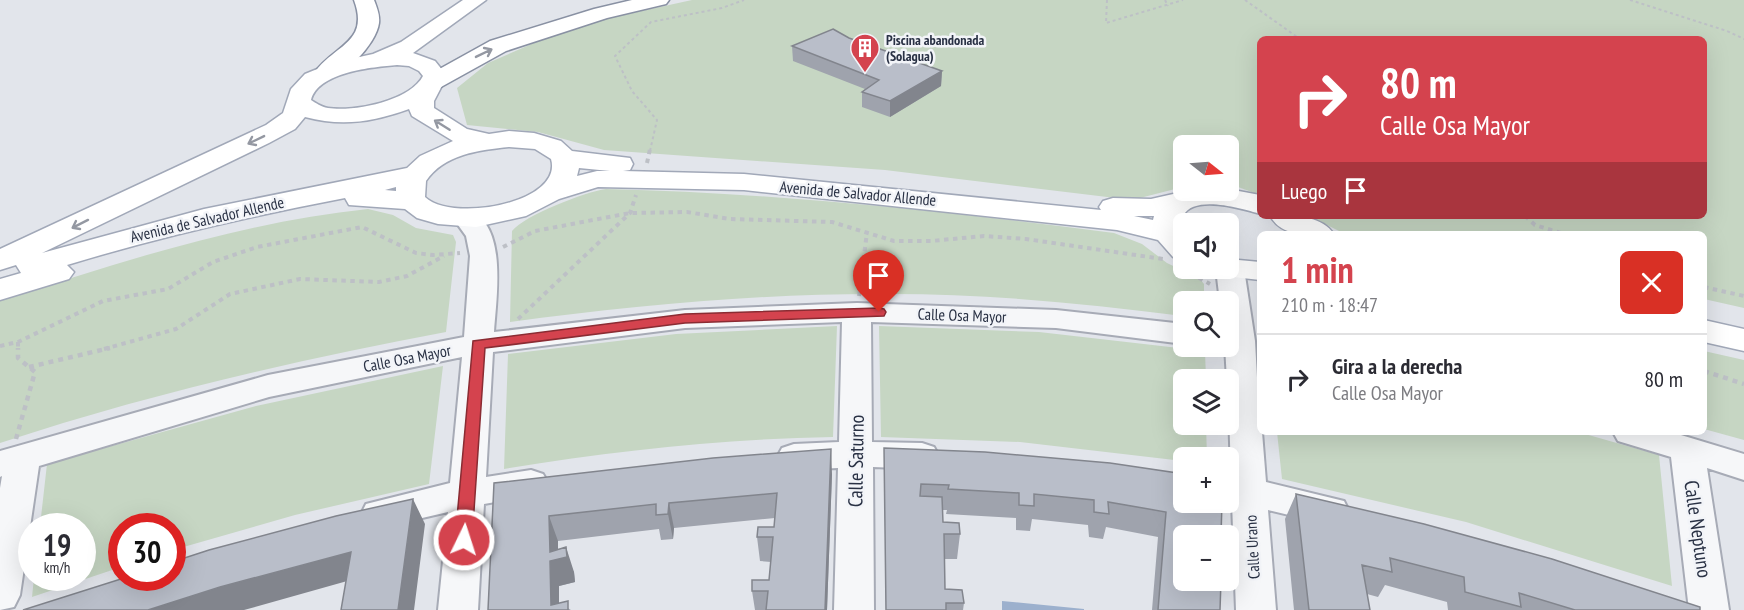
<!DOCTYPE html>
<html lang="es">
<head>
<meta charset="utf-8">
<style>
  :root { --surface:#fff; --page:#f2f2f3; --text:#2b2b33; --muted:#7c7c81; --line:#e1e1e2; --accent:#d4434e }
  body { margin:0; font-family:"PT Sans Narrow",sans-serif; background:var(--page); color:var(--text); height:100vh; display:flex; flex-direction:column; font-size:22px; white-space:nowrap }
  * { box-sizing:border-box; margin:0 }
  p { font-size:20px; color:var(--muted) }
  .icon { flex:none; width:33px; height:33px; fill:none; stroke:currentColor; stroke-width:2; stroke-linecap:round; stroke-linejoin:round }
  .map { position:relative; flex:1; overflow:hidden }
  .details { position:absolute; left:1257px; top:231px; width:450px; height:204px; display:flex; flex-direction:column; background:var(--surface); border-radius:9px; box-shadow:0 6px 24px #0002 }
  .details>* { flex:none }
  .hud { position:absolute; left:1257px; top:36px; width:450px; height:183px; border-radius:9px; box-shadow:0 6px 24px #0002; background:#d4434e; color:#fff; overflow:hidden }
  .needle { width:39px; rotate:107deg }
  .tools { position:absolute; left:1173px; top:135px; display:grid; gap:12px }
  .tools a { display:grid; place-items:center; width:66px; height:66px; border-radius:9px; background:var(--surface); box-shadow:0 6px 24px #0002; font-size:30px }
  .speed { position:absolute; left:18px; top:513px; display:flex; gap:12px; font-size:30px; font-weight:700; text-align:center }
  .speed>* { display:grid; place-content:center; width:78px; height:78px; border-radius:50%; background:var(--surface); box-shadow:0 6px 24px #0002; line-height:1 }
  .speed small { font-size:15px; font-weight:400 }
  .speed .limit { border:9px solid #d22; background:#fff; color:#111 }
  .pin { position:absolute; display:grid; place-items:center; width:51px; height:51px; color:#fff; margin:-62px -26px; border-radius:50% 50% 50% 0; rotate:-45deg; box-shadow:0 0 6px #0007 }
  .pin .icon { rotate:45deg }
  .me { position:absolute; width:66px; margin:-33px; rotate:4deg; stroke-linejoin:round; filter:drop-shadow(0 0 4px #0008) }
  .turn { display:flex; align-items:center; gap:21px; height:126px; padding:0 24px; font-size:27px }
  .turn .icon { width:78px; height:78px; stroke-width:2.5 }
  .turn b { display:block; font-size:42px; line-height:51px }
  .then { display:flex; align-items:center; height:57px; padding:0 24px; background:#0003; gap:12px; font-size:22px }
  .round { display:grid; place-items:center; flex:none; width:63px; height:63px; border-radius:9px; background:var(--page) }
  .overview { display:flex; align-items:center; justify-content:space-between; height:102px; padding:0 24px }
  h1 { font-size:36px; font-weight:700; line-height:45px; color:var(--accent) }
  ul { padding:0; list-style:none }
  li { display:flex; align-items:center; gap:18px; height:90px; padding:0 24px; border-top:2px solid var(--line) }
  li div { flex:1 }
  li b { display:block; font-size:22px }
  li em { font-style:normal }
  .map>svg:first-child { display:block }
  .green { fill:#c6d6c3 }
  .water { fill:#9cb0cd }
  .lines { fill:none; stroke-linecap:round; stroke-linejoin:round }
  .minor-casing { stroke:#a7abb6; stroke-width:4 }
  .major-casing { stroke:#a1a8b8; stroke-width:3 }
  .highway-casing { stroke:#8991a3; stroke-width:3 }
  .path-far2 { stroke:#bdc0c6; stroke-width:2; stroke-dasharray:3 3; stroke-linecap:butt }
  .path-far1 { stroke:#bdc0c6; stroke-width:4; stroke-dasharray:4.5 4.5; stroke-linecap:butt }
  .path { stroke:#bdc0c6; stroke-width:4.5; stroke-dasharray:5 5; stroke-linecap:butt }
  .minor { fill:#f6f7f9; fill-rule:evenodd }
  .major { fill:#fff; fill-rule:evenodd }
  .highway { fill:#fff; fill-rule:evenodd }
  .wall { fill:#9fa3ad }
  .shaded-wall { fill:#82858d }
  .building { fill:#b9bec9; stroke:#82858d; stroke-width:1.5 }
  .oneway { stroke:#9498a2 }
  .route { fill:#d4434e; stroke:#8a2c33; stroke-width:1.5 }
  .labels { text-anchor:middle; stroke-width:5; stroke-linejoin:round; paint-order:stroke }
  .far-poi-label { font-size:14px; font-weight:bold; fill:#293144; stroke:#f2f4f8; text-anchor:start }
  .street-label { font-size:16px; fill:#293144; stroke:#f2f4f8 }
  .near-street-label { font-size:20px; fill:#293144; stroke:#f2f4f8 }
</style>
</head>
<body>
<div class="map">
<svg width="1744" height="610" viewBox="0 0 1744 610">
  <rect width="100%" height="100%" fill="#e2e5eb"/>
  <!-- green -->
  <path class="green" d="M692,0H1744V308L1704,299V234H1354L1339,231L1309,216H1704V39H1260V195L1238,187H1229L1228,146H1184L1183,187L1132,200L885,170L604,150L538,132L467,125L457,88L488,63L573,26Z
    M606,189C776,193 945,211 1114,233L1142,244L1167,263L1200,279L1204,284V301L1184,302L1183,316C1082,303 979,293 876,294C753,294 631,306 510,322L512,231C525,215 585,192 606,189Z
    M368,209L393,215L416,228L453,235L456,242L446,332C296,360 145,395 0,443V301C119,262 243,222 368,209Z
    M837,326L833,437C722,439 613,451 504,469L508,354L676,334Z
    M879,326L1039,332L1205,351L1206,379L1184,380V424L1206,425L1207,457L1184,458L1183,461L1020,442L881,437Z
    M1704,351L1744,360V440L1704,429Z
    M443,366L429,484L295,515L173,550L172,526H122L121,567L32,597L34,578H82V526H40L47,464L256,406Z
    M1277,432H1578L1659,455L1672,586L1466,522L1282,479Z"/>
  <!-- water -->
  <path class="water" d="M1002,601L1084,609V610H1002Z"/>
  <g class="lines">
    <!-- minor casing -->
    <g class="minor-casing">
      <path id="minor" d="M466,210C509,221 496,299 494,332L685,310L857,303L1056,310L1184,324V344L1056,328L871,322L872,442L922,443L934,447L939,456L934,465L922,469L873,467L874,610H834L838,468L794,470L782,466L777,457L782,448L794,444L839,442L842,322L685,328L493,352L486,477L531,470L543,474L549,484L543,494L484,504L478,610H438L448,512L379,528L366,524L361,514L366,504L450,483L462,357L269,397L39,466L20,595L14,607L0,610V488L2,476L0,477V451L268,375L464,337L470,256L466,236L453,218L457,213Z
        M1228,261L1240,263L1244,269L1255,341L1260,432H1262L1266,482L1344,501L1349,511L1344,521L1331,525L1268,510L1276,610H1236L1232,502L1228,501V473L1231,474L1228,380H1227L1225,346H1228V302H1220L1216,269L1228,268Z
        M1613,432H1671L1744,454V480L1707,468L1729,610H1689L1671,457L1618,441Z"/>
    </g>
    <!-- major casing -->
    <g class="major-casing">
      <path id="major" d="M463,0H486L413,53L435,61L447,76L434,101V108L467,129L489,134L509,131L534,133L561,141L572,151L630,158L633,164L630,170L623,171L744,174L1101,210L1099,207L1103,201L1113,198L1151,199L1191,190H1228V189L1260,195V214C1243,209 1194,194 1183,216C1180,223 1184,250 1184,259L1173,257L1158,240L1117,230L744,190L598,187L559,199L526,216L476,227L438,224L417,218L405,209L349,205L345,198C251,216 159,237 67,265L74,272L69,279L0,300V279L21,273L16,265L0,270V249L266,125L283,113L291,89L305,74L332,63L373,54L401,42ZM397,65L409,66L419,71L423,76C410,101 354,112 328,108C321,107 316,103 311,100C318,72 373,67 397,65ZM409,109L412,116L453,141L420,156L407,168L204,209L42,253L269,143L295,129L305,117C342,127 373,122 409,109ZM509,147L535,149L551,159C564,203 452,223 425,197L426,181C444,154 480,150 509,147ZM579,168L610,171H597L577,176ZM396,187V191L385,190ZM1134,216H1154L1153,220Z
        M1274,216C1295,216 1321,215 1334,234C1313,234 1286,239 1272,219Z
        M1228,259L1260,262V280L1216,275L1212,268H1228Z
        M1704,320L1744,329V351L1704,342Z"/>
    </g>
    <!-- highway casing -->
    <g class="highway-casing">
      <path id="highway" d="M354,0H374C377,8 380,15 379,23C376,45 341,82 319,77L315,72C334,45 370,43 354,0Z
        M632,0H669L666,4L607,18L506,51L441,87L433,89L425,87L421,82L425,77L490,41L594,9Z"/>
    </g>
    <!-- path-far2 -->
    <path class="path-far2" d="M1107,0L1106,23L1183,0
      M1165,0L1168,6
      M1245,0L1300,39
      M1630,0L1727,31L1744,39
      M650,151L657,120L632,91L615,56L651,22L722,8L744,0"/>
    <!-- path-far1 -->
    <path class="path-far1" d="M647,163L650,149
      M1525,216L1535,225L1564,234
      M503,247L535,231L630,213L687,212L730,219L832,222L894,241H931L984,236L1026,239L1163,259
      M1183,269L1210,284
      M1704,287L1744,296
      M859,296L867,232
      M518,319L630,213L636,195
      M18,342V349
      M0,346L18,342L103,301L168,289L213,262L257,247L362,227L416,253L433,255L460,253
      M104,349L176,329L230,294L300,279L379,282L407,276L444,256"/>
    <!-- path -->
    <path class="path" d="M29,367L110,348
      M1704,371L1744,384
      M16,439L35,372L18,358V348"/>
    <!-- minor -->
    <use href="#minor" class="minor"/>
    <!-- major -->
    <use href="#major" class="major"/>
    <!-- highway -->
    <use href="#highway" class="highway"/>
  </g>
  <!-- wall -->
  <path class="wall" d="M849,38L942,71L941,86L890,117L862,107V92L865,89L793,61L792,46Z
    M884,448L1184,474L1220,610H1152L1158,537L1106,527L1103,539L1089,537L1088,525L1032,519L1030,531L1016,530V518L946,514L947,510H942L943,522L960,534L957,559H944L945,589L964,603L963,610H886Z
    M832,474L827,610H755L752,591L769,580L771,562L760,561L757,537L774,527L775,518L674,528L673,539L661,540L659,529L558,541V549L574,572L575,582L559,586V603L571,610H488L494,483Z
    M1296,494L1700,610H1448L1447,602L1385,585L1378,597L1367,594L1370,610H1294L1285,519Z"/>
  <!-- shaded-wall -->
  <path class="shaded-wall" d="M942,71L941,86L890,117V101Z
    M831,449L832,474L827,610H825Z
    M413,499L425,524L414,610H398Z
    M669,503L674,528L673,539L668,514Z
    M549,516L558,541V559L566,547L574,572L575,582L559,586V610L551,605Z
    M351,552L365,576L244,610H148L220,587Z"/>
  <!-- building -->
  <path class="building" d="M833,29L849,38L942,71L890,101L862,92L879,80L792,46Z
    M884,448L985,452L1110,463L1184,474V502H1222L1221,536H1184V580H1221L1220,610H1158L1166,512L1108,502L1109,514L1094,512V500L1034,494V506L1019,505V493L948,489L949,485L921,484L920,496L942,497L943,522L959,523L960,534H944L945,589L962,590L964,603H946V610H886Z
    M831,449L825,610H766L768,591H752V580H769L773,537H757L758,527H774L777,493L669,503L668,514L656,515V504L549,516L550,552L566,547L567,557L550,561L551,605L568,601V610H488L494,483L713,458Z
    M1296,494L1424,524L1552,559L1700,607V610H1575L1519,593L1521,607L1465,592L1464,577L1390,558L1392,572L1362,565L1370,610H1309Z
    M413,499L398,610H341L351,552L220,587L148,610H23L124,578H172V562L209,550L336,516Z"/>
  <!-- one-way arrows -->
  <defs><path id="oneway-shaft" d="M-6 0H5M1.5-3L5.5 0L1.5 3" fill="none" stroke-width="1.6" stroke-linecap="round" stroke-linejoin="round" transform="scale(1.5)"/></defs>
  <g class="oneway">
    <use href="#oneway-shaft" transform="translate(484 53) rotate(-26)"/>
    <use href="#oneway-shaft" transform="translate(442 125) rotate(-148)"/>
    <use href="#oneway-shaft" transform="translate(256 140) rotate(154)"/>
    <use href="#oneway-shaft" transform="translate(80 224) rotate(153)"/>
  </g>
  <!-- route -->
  <path class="route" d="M879,308L884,309L886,312L884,316L685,323L485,348L472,540L470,545L464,547L457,545L455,540L473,341L685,314Z"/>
  <!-- icons -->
  <defs>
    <g id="building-pin" transform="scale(1.5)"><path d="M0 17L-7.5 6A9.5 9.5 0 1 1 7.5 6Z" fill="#d4434e" stroke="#f2f4f8"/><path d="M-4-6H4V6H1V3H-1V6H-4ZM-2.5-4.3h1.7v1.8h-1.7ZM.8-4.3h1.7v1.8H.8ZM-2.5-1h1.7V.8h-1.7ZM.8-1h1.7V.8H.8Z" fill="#fff"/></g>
  </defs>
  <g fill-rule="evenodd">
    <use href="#building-pin" x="865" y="48"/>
  </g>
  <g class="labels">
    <!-- far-poi labels -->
    <g class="far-poi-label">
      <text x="886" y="45">Piscina abandonada<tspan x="886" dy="16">(Solagua)</tspan></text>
    </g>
    <!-- street labels -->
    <g class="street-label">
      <text transform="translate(858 193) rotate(5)" y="6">Avenida de Salvador Allende</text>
      <text transform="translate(207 219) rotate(-13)" y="6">Avenida de Salvador Allende</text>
      <text transform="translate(962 315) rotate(2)" y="6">Calle Osa Mayor</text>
      <text transform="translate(407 358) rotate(-11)" y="6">Calle Osa Mayor</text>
      <text transform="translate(1252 547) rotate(-93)" y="6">Calle Urano</text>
    </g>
    <!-- near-street labels -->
    <g class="near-street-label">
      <text transform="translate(856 461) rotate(-89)" y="7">Calle Saturno</text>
      <text transform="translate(1698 529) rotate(82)" y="7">Calle Neptuno</text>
    </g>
  </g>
</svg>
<div class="tools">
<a><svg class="needle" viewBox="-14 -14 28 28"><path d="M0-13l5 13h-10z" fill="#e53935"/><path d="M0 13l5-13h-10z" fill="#7c7c81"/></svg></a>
<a><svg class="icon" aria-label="sound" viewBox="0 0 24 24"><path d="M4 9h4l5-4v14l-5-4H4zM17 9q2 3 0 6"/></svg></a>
<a><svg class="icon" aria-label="search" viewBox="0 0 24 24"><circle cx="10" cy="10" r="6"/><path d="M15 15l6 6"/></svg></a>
<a><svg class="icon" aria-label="layers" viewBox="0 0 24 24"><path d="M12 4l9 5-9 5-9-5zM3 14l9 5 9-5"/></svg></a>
<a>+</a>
<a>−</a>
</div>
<div class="speed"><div>19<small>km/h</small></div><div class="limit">30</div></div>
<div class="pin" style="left:879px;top:312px;background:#d93025"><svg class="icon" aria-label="arrive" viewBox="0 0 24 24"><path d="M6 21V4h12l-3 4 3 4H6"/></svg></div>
<svg class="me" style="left:464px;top:540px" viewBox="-20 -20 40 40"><circle r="17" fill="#d4434e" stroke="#fff" stroke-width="3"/><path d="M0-11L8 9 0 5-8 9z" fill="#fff"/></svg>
<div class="hud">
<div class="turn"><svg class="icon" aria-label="right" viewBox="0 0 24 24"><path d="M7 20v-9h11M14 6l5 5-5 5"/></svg><div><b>80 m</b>Calle Osa Mayor</div></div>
<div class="then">Luego<svg class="icon" aria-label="arrive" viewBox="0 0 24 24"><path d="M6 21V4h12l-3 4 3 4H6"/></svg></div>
</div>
<section class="details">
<div class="overview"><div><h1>1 min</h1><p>210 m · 18:47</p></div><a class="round" style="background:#d93025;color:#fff"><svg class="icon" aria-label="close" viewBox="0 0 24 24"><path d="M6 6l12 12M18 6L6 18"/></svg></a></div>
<ul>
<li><svg class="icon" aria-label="right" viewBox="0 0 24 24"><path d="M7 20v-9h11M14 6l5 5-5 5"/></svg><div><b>Gira a la derecha</b><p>Calle Osa Mayor</p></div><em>80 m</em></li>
</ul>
</section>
</div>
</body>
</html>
